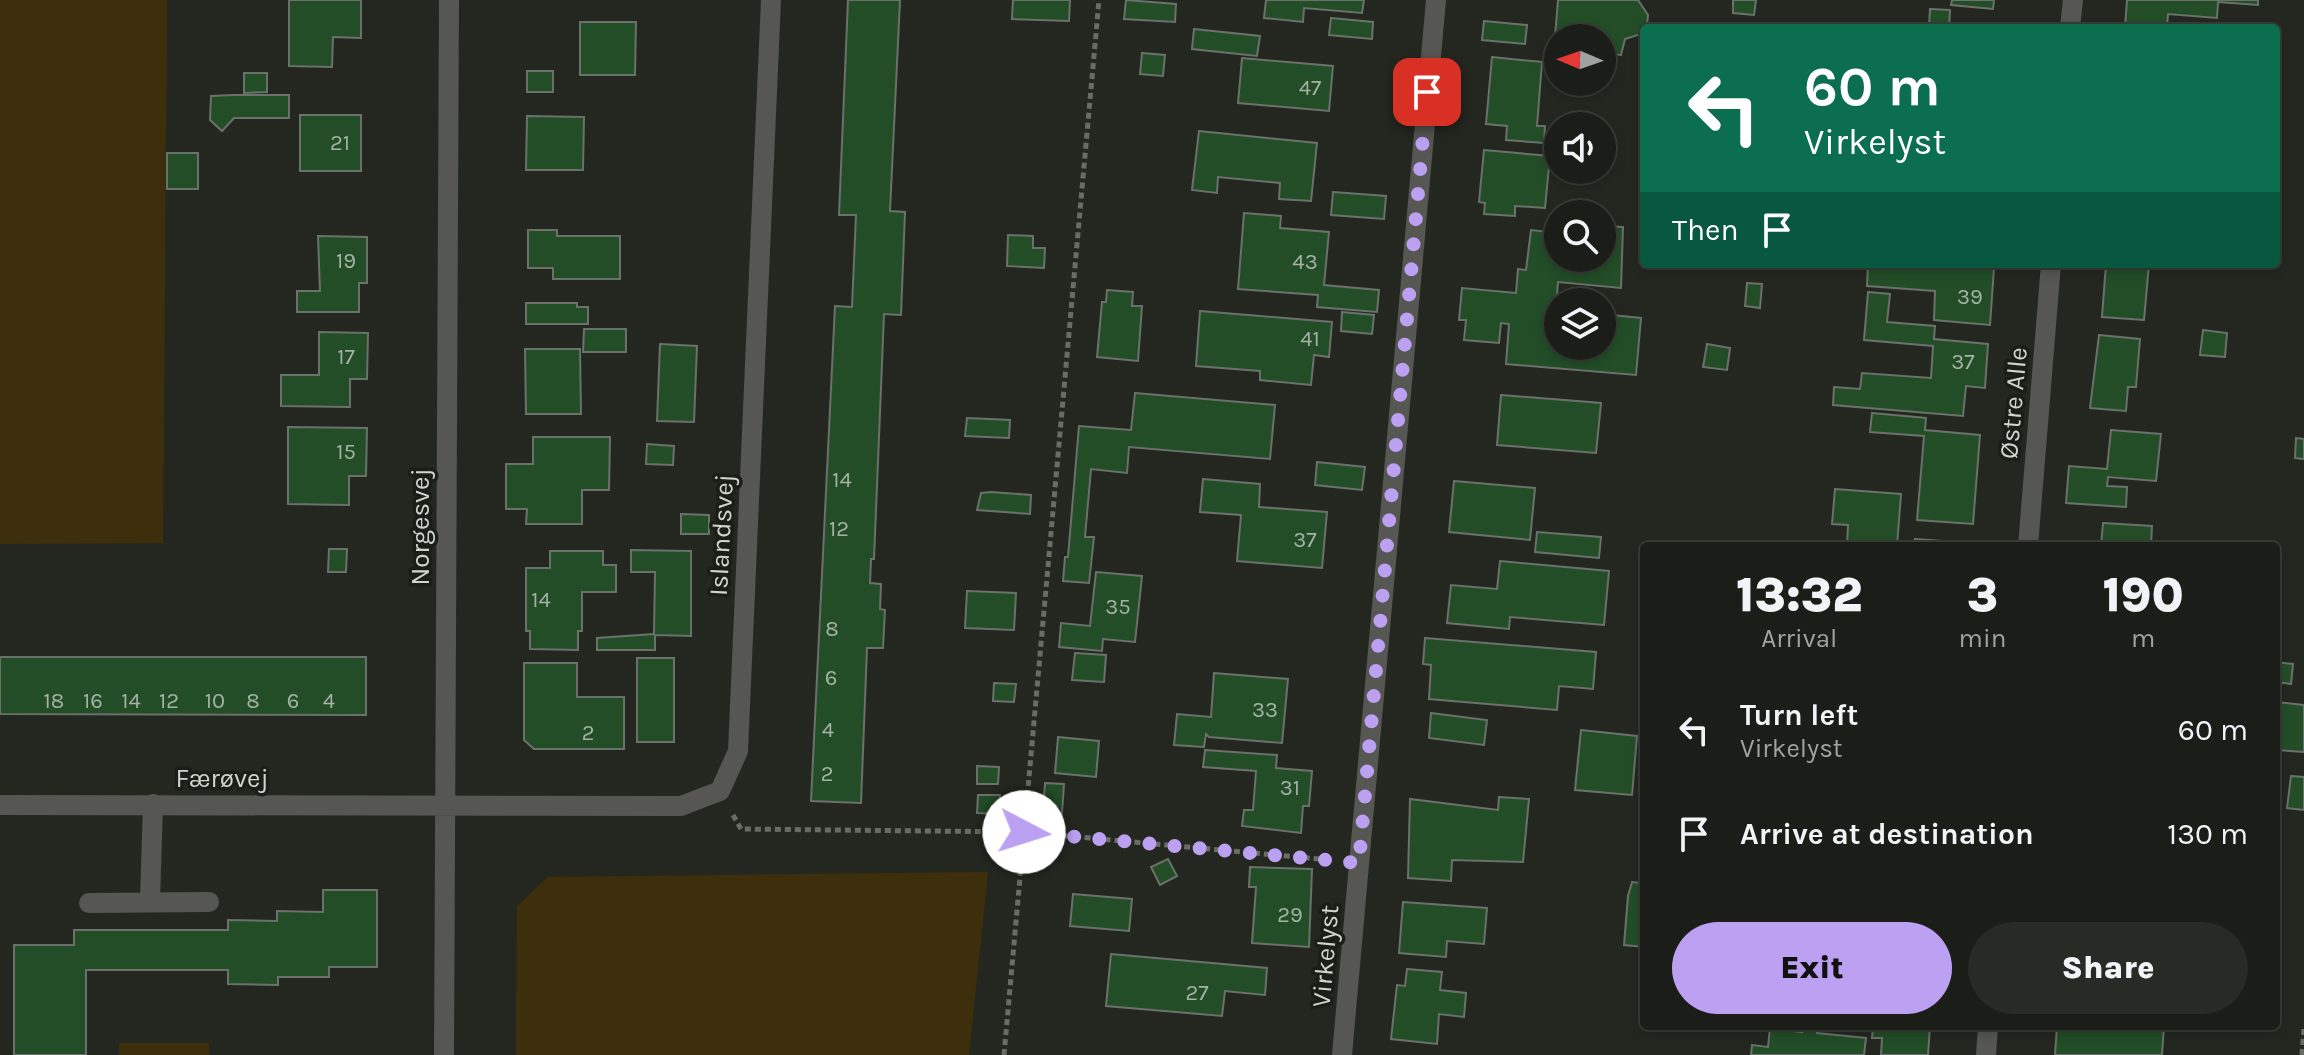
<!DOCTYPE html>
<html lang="en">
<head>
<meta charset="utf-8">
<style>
  :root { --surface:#1b1d18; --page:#282a25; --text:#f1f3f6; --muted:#a0a2a2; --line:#393b37; --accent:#bca0f2 }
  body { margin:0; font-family:Karla,sans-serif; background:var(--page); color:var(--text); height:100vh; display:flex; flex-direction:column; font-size:30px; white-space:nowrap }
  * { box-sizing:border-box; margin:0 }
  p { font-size:26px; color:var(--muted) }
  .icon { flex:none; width:44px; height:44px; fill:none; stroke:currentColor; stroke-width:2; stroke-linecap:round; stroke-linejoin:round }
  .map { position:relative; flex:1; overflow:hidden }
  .details { position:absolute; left:1640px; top:542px; width:640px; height:488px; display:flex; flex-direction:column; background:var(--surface); border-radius:8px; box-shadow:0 4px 12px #0003,0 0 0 2px var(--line) }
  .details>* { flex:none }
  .hud { position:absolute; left:1640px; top:24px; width:640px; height:244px; border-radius:8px; box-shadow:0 4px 12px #0003,0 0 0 2px var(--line); background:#0b6e4f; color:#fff; overflow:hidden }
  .needle { width:52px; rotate:272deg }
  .tools { position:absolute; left:1544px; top:24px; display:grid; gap:16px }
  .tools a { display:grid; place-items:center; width:72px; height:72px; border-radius:50%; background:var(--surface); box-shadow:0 4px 12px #0003,0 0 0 2px var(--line); font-size:40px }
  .pin { position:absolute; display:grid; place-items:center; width:68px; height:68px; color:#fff; margin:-34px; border-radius:16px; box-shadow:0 4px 12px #0006 }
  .me { position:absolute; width:88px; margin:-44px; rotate:95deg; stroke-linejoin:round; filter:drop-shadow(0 0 6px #0008) }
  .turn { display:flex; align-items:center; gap:28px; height:168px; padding:0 32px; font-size:36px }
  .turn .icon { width:104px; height:104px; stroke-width:2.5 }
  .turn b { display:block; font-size:56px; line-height:68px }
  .then { display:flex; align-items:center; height:76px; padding:0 32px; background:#0003; gap:16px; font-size:30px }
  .eta { display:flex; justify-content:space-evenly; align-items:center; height:136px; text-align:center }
  .eta b { font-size:48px; font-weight:800; line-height:56px }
  .cta { display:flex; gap:16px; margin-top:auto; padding:16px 32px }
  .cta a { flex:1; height:92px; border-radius:48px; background:var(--accent); color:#111; font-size:32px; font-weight:800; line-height:92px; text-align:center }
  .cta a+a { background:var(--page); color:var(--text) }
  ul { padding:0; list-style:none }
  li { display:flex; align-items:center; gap:24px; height:104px; padding:0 32px }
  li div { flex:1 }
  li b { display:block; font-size:30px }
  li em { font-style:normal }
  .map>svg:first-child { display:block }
  .green { fill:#3e2f0c }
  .building { fill:#224d27; stroke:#6a716a; stroke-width:2 }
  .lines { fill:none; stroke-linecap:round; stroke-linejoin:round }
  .path { stroke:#696c66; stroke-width:5; stroke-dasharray:6 4; stroke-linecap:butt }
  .service { stroke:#565652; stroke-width:20 }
  .minor { stroke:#565652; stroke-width:20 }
  .route { stroke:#bca0f2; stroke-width:14; stroke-dasharray:0 25.2 }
  .labels { text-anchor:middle; stroke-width:7; stroke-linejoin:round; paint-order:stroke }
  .number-label { font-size:22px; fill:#a5b2a5 }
  .street-label { font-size:26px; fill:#d1d3cf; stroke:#1b1d17 }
</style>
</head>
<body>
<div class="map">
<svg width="2304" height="1055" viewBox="0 0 2304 1055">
  <rect width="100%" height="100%" fill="#242720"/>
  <!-- green -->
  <path class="green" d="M0,0H167L163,543L0,544Z
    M988,872L969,1055H516L517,906L548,877Z
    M119,1043H209V1055H119Z"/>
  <!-- building -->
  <path class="building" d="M289,0H361V38L333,37L332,67L289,66Z
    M848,0H900L890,211L905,212L901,315L884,314L874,559H871L870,583L881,584L880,609L885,610L883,648H867L861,803L811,801L835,306L852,307L856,215H839Z
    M1013,0H1070L1069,21L1012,19Z
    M1126,0L1176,4L1175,22L1124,19Z
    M1266,0H1364L1362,13L1304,8L1303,22L1264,18Z
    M1558,0H1638L1648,15L1647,25L1641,34L1625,39L1621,55L1602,53V38L1555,37Z
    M1733,0H1756L1754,15L1733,13Z
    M1952,0H1994L1993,9L1951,5Z
    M2127,0H2258V5L2218,2L2217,18L2168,14L2167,28H2125Z
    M1930,9L1950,10L1949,28H1929Z
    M1331,18L1373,22L1372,39L1329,35Z
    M1484,21L1527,25L1525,44L1482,40Z
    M580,22H636L635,75H580Z
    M1194,29L1260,36L1257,56L1192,49Z
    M1142,53L1165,55L1163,76L1140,74Z
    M1492,57L1542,62L1537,126H1545L1544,143L1506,140L1507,126L1486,124Z
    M1242,58L1333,66L1329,111L1238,103Z
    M527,71H553V92H527Z
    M244,73H267V92L244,93Z
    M234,95H289V118H234L222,131L210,120L211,96Z
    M300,115H361V171H300Z
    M527,116L584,117L583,170H526Z
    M1199,131L1317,143L1311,201L1279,199L1280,183L1218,177L1217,193L1192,190Z
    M1484,150L1550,156L1545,208L1515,206V216L1484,214L1485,203L1479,202Z
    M167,153H198V189H167Z
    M1333,192L1386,196L1384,219L1331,215Z
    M1244,213L1281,216L1280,228L1329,232L1324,285L1379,290L1377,312L1317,307L1318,295L1238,289Z
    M1602,226L1623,227L1621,288L1558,282L1557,295L1574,297L1573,302H1558V346H1602V314L1641,318L1636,375L1506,364L1509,324L1501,323L1499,343L1464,340L1466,320H1459L1462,288L1516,293L1518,269L1526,270L1531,230L1558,233V258H1602Z
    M528,230H557V236H620V279H553V268H528Z
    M1008,235L1033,236V248H1045L1044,268L1007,266Z
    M318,236L367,237V283H359V312H297V291H320Z
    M1868,264L1994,268L1990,325L1934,320L1935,291L1867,286Z
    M2106,264H2149L2144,320L2102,317Z
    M1747,283L1762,284L1760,308L1745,306Z
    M1107,290L1133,292L1132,306H1142L1138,361L1097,357L1102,302H1106Z
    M1868,292L1890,294L1887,322L1935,326L1934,339L1988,344L1985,388L1966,386L1963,416L1833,405L1834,387L1860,389L1862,373L1931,378L1933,346L1864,340Z
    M526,303H577V307H588V324H526Z
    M1200,311L1332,322L1329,357L1314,355L1311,385L1260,380V371L1196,366Z
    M1342,312L1374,315L1372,334L1341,331Z
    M584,329H626V352H583Z
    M2203,330L2227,333L2225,357L2200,355Z
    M319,332L368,333L367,379H350V407L281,406V375H319Z
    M2099,335L2140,339L2136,387H2128L2126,411L2090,408Z
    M660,344L697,346L694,422L657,421Z
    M1707,344L1730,348L1727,370L1703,367Z
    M525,349H580L581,414H526Z
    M1135,393L1275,405L1270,459L1129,447L1127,473L1091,469L1085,537H1094L1089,583L1063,581L1065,557H1068L1079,426L1131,430Z
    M1501,395L1601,403L1596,453L1497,445Z
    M1872,413L1926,418L1925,430L1980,435L1973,524L1917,520L1924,436L1870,432Z
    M967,418L1010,420L1009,438L965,436Z
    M288,427L367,428L366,476H349V505L288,504Z
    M2111,430L2161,434L2156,481L2108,477L2107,486L2127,487L2126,507L2066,503L2069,466L2107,469Z
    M533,437H610L609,490H582V524H526L527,509H506V464H533Z
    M2296,438L2304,439V459L2295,458Z
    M647,444L674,446L673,465L646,464Z
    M1317,462L1365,467L1362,490L1315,485Z
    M1203,479L1260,484L1259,507L1327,512L1322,568L1237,561L1241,515L1200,512Z
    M1454,481L1535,488L1530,540L1449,532Z
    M1835,489L1901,494L1897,546H1847L1848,525L1832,524Z
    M991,492L1031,495L1030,514L977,510L981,493Z
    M681,514L709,515V534H681Z
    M2103,523L2152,526L2151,546H2101Z
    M1537,532L1601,537L1599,558L1535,552Z
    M1915,539L1970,543V546H1915Z
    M329,549H347L346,572H328Z
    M631,550L691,551V636L655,635V650H597V638L654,634L655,572H631Z
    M550,551H603V565H616V592H582V631H578V650L530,649V631H526V568H550Z
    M1500,561L1609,571L1604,625L1510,617L1509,629L1447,623L1451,585L1497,589Z
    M1096,572L1142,576L1135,642L1103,639L1102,651L1059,647L1061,623L1090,626Z
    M967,591L1016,593L1014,630L965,628Z
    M1425,638L1596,652L1593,689L1559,686L1557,710L1429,699L1431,665L1423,664Z
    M1075,653L1106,655L1104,682L1072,680Z
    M0,657H366V715L0,714Z
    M637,658H674V742H637Z
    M2276,662L2293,664L2291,684L2276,682Z
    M524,663H577V697H624V749H534L524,740Z
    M1214,673L1288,679L1282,743L1209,737L1206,734L1204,747L1174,745L1177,714L1211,717Z
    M994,683L1016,684L1014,702L993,701Z
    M2276,702L2304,705V752L2276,750Z
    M1431,713L1487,720L1484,745L1429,738Z
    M1581,730L1637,736L1632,795L1575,790Z
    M1058,737L1099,741L1096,777L1055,773Z
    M1205,750L1277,755L1276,768L1312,771L1309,806H1303L1301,833L1242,826L1244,810H1253L1256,771L1203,767Z
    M977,766L999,767L998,784H977Z
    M2291,776L2304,777V810L2287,808Z
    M1045,783L1064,784L1061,827L1042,826Z
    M978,795H1000L999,814L977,813Z
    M1499,797L1529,799L1523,862L1452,860L1451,881L1408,878L1410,799L1498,810Z
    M1644,855V947L1624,945L1628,896L1632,882L1641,883Z
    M1168,859L1177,876L1160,885L1151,867Z
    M1250,867L1312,869L1309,947L1252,943L1256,887H1249Z
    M323,890H377V967H329V977H278V985L228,984V970H86V1055H14V945H74V930H228V920L277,921V911L323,912Z
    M1073,894L1132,899L1129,931L1070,926Z
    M1403,902L1487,908L1484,944L1447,941L1446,957L1399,953Z
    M1111,954L1267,968L1265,995L1225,991L1222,1016L1106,1006Z
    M1407,969L1442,972L1440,990L1466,993L1464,1017L1439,1014L1437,1044L1391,1039L1397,985L1405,986Z
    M1802,1026H1818L1817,1033L1866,1038L1864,1055H1751L1752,1045L1768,1047L1770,1028L1802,1032Z
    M1873,1026H1930L1928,1055H1881L1882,1038H1872Z
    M2057,1026H2164L2162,1055H2055Z"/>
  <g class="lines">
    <!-- path -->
    <path class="path" d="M733,815L741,829L1024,832L1330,860
      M1004,1055L1099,0
      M2302,1055L2304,1028"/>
    <!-- service -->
    <path class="service" d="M150,902L153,804
      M89,903L209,902"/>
    <!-- minor -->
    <path class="minor" d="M2070,28L2073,0
      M2028,546L2051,264
      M0,805L681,806L720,791L738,751L771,0
      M444,1055L449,0
      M1342,1055L1436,0
      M1986,1055L1988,1026"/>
  </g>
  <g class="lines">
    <!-- route -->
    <path class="route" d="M1024,832L1359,863L1427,92"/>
  </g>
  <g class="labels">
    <!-- number labels -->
    <g class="number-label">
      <text x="1310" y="95">47</text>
      <text x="340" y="150">21</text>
      <text x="346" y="268">19</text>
      <text x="1305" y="269">43</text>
      <text x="1970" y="304">39</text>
      <text x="1310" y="346">41</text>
      <text x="346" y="364">17</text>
      <text x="1963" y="369">37</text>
      <text x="346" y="459">15</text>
      <text x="842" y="487">14</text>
      <text x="839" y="536">12</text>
      <text x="1305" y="547">37</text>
      <text x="541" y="607">14</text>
      <text x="1118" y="614">35</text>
      <text x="832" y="636">8</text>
      <text x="831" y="685">6</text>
      <text x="54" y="708">18</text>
      <text x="93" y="708">16</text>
      <text x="131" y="708">14</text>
      <text x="169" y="708">12</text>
      <text x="215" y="708">10</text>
      <text x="253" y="708">8</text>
      <text x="293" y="708">6</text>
      <text x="329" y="708">4</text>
      <text x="1265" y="717">33</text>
      <text x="828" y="737">4</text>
      <text x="588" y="740">2</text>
      <text x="827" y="781">2</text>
      <text x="1290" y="795">31</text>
      <text x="1290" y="922">29</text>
      <text x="1197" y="1000">27</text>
    </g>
    <!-- street labels -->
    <g class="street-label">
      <text transform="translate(2013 403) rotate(-85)" y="9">Østre Alle</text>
      <text transform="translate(420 527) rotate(-90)" y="9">Norgesvej</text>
      <text transform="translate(721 535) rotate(-87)" y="9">Islandsvej</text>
      <text x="222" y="787">Færøvej</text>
      <text transform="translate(1325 956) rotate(-85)" y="9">Virkelyst</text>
    </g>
  </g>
</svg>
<div class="tools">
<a><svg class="needle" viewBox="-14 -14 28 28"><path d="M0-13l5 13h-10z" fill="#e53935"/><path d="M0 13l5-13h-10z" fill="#a0a2a2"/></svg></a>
<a><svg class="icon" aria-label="sound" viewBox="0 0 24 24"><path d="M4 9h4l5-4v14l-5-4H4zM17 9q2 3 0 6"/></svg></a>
<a><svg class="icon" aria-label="search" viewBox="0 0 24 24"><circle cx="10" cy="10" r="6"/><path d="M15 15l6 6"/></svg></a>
<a><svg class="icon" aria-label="layers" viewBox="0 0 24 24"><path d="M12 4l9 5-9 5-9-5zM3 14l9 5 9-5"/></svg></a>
</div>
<div class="pin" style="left:1427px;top:92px;background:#d93025"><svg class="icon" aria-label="arrive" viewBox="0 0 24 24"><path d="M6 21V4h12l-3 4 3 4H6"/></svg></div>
<svg class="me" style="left:1024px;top:832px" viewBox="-20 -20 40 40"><circle r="19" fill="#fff"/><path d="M0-13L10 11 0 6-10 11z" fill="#bca0f2"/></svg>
<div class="hud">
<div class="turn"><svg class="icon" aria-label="left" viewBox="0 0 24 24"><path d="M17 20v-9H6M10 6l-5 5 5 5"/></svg><div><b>60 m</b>Virkelyst</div></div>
<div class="then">Then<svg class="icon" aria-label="arrive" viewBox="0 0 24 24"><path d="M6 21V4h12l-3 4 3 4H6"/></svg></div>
</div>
<section class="details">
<div class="eta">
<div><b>13:32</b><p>Arrival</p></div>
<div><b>3</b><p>min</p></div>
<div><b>190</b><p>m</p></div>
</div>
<ul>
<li><svg class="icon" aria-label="left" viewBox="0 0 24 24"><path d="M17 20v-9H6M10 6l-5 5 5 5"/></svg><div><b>Turn left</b><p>Virkelyst</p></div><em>60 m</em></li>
<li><svg class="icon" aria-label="arrive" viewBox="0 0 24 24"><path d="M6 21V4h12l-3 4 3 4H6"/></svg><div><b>Arrive at destination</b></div><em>130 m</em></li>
</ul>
<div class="cta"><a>Exit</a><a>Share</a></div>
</section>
</div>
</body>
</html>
